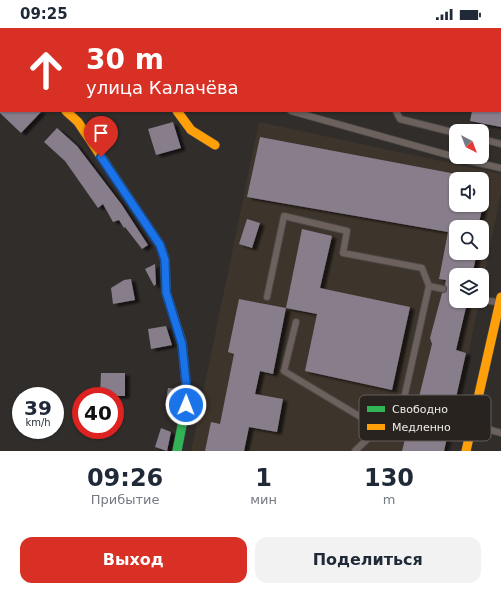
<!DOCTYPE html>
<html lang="ru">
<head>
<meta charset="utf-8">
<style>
  :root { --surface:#fff; --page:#f2f2f3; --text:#1f2937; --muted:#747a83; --accent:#d93025 }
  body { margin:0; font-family:"DejaVu Sans",sans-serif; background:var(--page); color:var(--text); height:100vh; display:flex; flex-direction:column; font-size:15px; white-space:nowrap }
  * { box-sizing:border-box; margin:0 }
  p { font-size:13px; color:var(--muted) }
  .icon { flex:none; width:22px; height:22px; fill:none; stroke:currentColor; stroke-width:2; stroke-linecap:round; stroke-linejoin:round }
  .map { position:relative; height:423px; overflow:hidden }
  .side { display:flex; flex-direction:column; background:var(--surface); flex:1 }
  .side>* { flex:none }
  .top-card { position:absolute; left:0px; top:0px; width:501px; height:84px; box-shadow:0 1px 3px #0004; background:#d93025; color:#fff; overflow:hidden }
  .needle { width:26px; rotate:138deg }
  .buttons { position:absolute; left:449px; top:96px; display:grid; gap:8px }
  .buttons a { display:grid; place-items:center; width:40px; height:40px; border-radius:8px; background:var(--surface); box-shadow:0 1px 3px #0004; font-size:20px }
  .speed { position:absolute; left:12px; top:359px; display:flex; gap:8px; font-size:20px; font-weight:700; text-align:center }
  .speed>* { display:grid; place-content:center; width:52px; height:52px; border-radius:50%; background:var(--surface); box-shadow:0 1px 3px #0004; line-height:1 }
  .speed small { font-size:10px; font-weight:400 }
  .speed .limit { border:6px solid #d22; background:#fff; color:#111 }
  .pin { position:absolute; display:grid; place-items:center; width:34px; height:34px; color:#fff; margin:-41px -17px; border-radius:50% 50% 50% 0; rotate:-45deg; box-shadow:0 0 4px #0007 }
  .pin .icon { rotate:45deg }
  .me { position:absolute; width:44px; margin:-22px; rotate:1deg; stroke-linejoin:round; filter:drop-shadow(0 0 3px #0008) }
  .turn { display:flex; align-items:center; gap:14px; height:84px; padding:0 20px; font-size:18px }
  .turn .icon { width:52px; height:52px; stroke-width:2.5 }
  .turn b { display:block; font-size:28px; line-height:34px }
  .eta { display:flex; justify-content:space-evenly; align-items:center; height:68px; text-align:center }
  .eta b { font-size:24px; font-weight:700; line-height:28px }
  .primary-button { display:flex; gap:8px; margin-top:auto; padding:8px 20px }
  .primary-button a { flex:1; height:46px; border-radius:12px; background:var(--accent); color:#fff; font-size:16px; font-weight:700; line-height:46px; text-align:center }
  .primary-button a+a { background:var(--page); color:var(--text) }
  .status { display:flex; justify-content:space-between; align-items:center; height:28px; padding:0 20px; background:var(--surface); direction:ltr }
  .status svg { height:11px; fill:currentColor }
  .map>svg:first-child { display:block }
  .built { fill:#3d342b; fill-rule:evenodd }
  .building { fill:#887d8a; filter:url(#shadow) }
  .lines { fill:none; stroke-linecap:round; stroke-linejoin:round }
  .lane-casing { stroke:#4a4846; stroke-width:8 }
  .street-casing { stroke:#4a4846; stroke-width:14 }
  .fast-casing { stroke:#4a4846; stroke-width:10 }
  .slow-casing { stroke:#4a4846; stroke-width:10 }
  .lane { stroke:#6c615d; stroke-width:6 }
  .street { stroke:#6c615d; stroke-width:12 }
  .fast { stroke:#30b455; stroke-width:9 }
  .slow { stroke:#ff9f0a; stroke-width:9 }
  .route-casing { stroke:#114b97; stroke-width:10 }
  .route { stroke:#1a73e8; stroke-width:7 }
  .key { fill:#29231f; stroke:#655f5c; stroke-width:1 }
  .key-label { font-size:11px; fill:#f0ece9 }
</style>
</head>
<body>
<div class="status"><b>09:25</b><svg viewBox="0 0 49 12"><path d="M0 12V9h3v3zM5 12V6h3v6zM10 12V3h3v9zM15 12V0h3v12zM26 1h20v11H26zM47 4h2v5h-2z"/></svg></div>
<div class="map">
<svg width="501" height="423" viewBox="0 0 501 423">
  <defs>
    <filter id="shadow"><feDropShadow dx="4.5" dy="2.5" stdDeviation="1" flood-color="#0009"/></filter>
  </defs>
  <rect width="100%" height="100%" fill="#302d2b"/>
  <!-- built -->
  <path class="built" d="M259,94L501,146V165L482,259V247H456V273H479L449,423H191ZM456,151H482V177H456ZM456,199H482V225H456Z"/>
  <!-- building -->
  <path class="building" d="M0,83H42L21,105L0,85Z
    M472,83H501V99L470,93Z
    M173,94L181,120L156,127L148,101Z
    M57,100L77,118L122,177L148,217L142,221L125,199L124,200L119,192L113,194L103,176L98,180L65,133L44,114Z
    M260,109L456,146V177H483L478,199H456V225H477L472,247H456V273L467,275L456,322L466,325L444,423H402L415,373H418L432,316L430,310L442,265L447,262L445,257L446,252L439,251L448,204L247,169Z
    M247,191L260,195L252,220L239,216Z
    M302,201L332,208L320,260L410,279L392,362L305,343L317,286L286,280Z
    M155,236L156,256L154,258L145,241Z
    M131,251L135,272L113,276L111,260L124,252Z
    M239,271L286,280L273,346L260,343L255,366L283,371L277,404L249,399L244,423H205L211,394L220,396L234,326L228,324Z
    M166,298L172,317L151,321L148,301Z
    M101,345H125V368H100Z
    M168,360L176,361L175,379L165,378Z
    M161,400L171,404L167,423L155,419Z"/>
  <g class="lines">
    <!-- lane casing -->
    <g class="lane-casing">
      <path id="lane" d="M500,48H501
        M291,83L466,132L501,140
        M396,83L400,91L456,105
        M482,111L501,116
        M429,258L443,261
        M267,269L284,188L347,203L343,225L422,240L429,258L401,384L379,400L355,423
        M482,272L497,274
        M296,294L284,343L379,400
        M474,397L501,405"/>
    </g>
    <!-- street casing -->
    <g class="street-casing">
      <path id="street" d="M172,1V0
        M0,31L1,32"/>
    </g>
    <!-- fast casing -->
    <g class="fast-casing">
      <path id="fast" d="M177,423L186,377V356"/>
    </g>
    <!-- slow casing -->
    <g class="slow-casing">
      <path id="slow" d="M66,83L78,94L160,217L165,232L166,264L182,315L186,356
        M177,83L191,102L215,117
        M466,423L501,269"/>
    </g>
    <!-- lane -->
    <use href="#lane" class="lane"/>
    <!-- street -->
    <use href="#street" class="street"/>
    <!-- fast -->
    <use href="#fast" class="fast"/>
    <!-- slow -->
    <use href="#slow" class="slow"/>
  </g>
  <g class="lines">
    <!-- route casing -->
    <g class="route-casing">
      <path id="route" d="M101,129L160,217L165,232L166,264L182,316L186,354V377"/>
    </g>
    <!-- route -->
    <use href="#route" class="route"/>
  </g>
  <!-- legend -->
  <rect x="359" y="367" width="132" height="46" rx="6" class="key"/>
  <rect x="367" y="378" width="18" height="6" fill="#30b455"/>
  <rect x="367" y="396" width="18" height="6" fill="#ff9f0a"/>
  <g class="key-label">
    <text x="392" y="385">Свободно</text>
    <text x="392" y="403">Медленно</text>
  </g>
</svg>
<div class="buttons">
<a><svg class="needle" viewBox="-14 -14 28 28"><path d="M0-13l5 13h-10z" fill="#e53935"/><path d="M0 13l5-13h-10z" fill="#747a83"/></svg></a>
<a><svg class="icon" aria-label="sound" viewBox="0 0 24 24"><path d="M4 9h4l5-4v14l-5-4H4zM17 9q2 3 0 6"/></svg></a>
<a><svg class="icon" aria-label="search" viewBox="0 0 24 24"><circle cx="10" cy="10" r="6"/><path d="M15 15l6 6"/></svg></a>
<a><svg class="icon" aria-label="layers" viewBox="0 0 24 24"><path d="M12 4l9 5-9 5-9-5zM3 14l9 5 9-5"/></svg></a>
</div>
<div class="speed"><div>39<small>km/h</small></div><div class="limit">40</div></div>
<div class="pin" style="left:101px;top:129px;background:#d93025"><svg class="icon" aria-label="arrive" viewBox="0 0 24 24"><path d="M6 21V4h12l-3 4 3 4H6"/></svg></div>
<svg class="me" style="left:186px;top:377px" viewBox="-20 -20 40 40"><circle r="17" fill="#1a73e8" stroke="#fff" stroke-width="3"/><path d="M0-11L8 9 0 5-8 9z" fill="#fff"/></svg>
<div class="top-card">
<div class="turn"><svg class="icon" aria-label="ahead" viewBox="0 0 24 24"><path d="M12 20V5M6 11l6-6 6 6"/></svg><div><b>30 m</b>улица Калачёва</div></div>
</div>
</div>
<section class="side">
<div class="eta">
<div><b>09:26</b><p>Прибытие</p></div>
<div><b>1</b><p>мин</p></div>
<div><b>130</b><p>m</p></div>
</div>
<div class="primary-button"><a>Выход</a><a>Поделиться</a></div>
</section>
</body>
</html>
